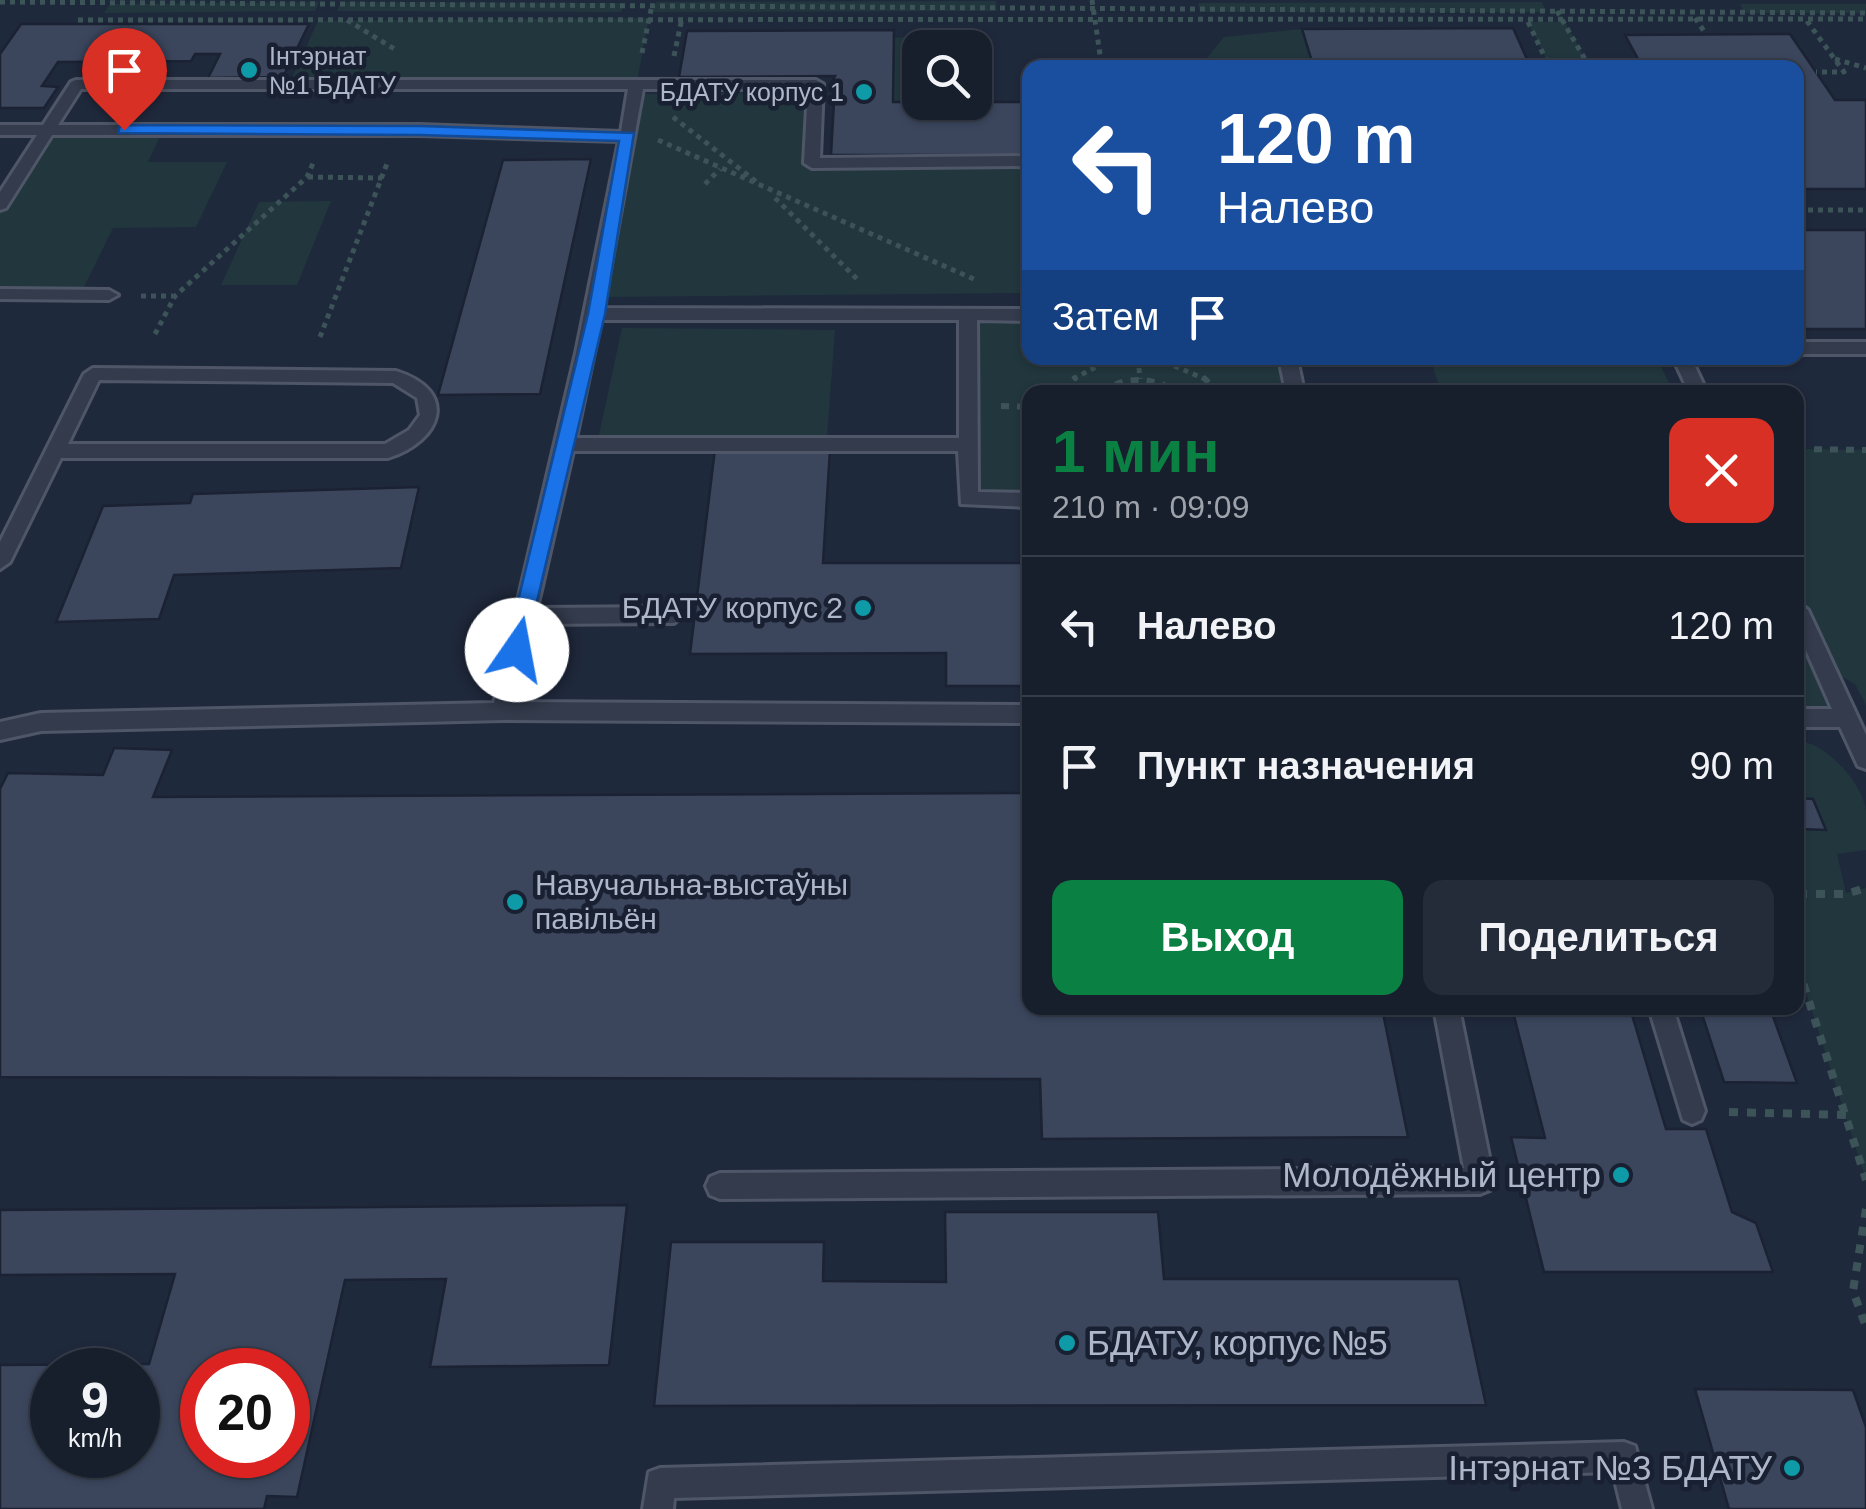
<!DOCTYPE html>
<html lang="ru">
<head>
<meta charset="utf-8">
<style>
  :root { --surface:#171f2d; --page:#242c39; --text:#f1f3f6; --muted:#9ea2aa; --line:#363d49; --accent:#0b8043 }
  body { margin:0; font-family:Helvetica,sans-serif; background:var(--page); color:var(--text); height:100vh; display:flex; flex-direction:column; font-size:38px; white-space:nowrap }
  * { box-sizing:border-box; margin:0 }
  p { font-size:32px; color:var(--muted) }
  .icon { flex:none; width:55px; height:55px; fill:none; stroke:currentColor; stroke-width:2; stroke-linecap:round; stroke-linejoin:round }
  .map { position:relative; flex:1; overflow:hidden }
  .drawer { position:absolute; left:1022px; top:385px; width:782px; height:630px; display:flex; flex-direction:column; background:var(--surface); border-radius:20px; box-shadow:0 2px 8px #0004,0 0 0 2px var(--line) }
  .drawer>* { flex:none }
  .guide { position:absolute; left:1022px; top:60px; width:782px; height:305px; border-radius:20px; box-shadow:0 2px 8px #0004,0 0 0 2px var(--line); background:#1a4fa0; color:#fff; overflow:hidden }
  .tools { position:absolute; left:902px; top:30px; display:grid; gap:20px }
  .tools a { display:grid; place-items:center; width:90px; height:90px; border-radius:20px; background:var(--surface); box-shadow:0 2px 8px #0004,0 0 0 2px var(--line); font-size:50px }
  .speed { position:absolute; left:30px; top:1348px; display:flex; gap:20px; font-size:50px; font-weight:700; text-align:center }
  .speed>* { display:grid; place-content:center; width:130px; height:130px; border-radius:50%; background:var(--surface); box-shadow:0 2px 8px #0004,0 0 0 2px var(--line); line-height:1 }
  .speed small { font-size:25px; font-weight:400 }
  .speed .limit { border:15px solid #d22; background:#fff; color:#111 }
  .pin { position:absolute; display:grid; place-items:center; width:85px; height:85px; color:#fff; margin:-102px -42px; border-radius:50% 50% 50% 0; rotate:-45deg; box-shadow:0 0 10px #0007 }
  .pin .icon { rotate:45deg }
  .me { position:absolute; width:110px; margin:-55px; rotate:12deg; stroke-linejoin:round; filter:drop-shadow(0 0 8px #0008) }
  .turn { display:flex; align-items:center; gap:35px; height:210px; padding:0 30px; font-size:45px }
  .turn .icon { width:130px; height:130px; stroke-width:2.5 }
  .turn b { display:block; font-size:70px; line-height:85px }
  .then { display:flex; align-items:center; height:95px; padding:0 30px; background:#0003; gap:20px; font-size:38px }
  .round { display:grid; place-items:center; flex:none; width:105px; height:105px; border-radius:20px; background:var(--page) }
  .overview { display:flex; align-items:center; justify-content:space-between; height:170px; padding:0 30px }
  h1 { font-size:60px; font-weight:800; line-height:75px; color:var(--accent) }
  .action { display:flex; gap:20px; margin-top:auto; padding:20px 30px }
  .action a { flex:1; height:115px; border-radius:20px; background:var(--accent); color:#fff; font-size:40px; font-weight:800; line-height:115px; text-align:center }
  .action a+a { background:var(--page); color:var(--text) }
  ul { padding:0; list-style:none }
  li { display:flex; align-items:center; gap:30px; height:140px; padding:0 30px; border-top:2px solid var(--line) }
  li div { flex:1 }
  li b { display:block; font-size:38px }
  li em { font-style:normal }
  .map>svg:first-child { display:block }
  .green { fill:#21373d }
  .building { fill:#3b465d; stroke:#1b2233; stroke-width:2.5; fill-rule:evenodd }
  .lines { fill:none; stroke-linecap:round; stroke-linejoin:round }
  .service-casing { stroke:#4e5667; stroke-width:6 }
  .path-far2 { stroke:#3c5358; stroke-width:5; stroke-dasharray:5 5; stroke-linecap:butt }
  .path-far1 { stroke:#3c5358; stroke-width:6; stroke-dasharray:8 8; stroke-linecap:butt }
  .path { stroke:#3c5358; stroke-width:8; stroke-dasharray:9 9; stroke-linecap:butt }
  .service { fill:#333b4c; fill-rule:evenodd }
  .route { fill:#1a73e8; stroke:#114b97; stroke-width:2.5 }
  .culture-dot { fill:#0f9aa8; stroke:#192031; stroke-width:4 }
  .labels { text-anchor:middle; stroke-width:9; stroke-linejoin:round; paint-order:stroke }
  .far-poi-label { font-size:25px; fill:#aeb6c9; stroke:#192031; text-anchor:start }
  .poi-label { font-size:30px; fill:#aeb6c9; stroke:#192031; text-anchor:end }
  .near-poi-label { font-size:35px; fill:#aeb6c9; stroke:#192031; text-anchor:end }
</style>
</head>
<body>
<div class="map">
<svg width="1866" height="1509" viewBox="0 0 1866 1509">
  <rect width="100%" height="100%" fill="#1f293c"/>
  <!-- green -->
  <path class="green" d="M996,1L997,11L653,12L656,2Z
    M319,2L315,11L104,13L110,4Z
    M341,2L624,3L621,12L337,11Z
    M1542,2L1546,12H1200L1198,3Z
    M1740,4H1866V13H1745Z
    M649,18L636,86L290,82L318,21Z
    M1528,22H1565L1590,67H1550Z
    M1302,29L1314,67H1206L1204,62L1224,37Z
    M937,34L971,44L972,47L920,48V102H893L894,38Z
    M814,92L809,163L1030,162V293L607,297L644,94Z
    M47,130H163L148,162H227L196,227L113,228L80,295L0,294V205Z
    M331,201L297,285H221L259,202Z
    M968,315H1030V358H1288L1295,392H1030V500L968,499Z
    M622,328L835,330L827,437L599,435Z
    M1430,358H1657L1673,392H1441Z
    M1798,449L1866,450V705L1855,684L1832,671L1798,601Z
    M1798,610L1847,718H1798Z
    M1798,741C1825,742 1863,783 1866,811C1866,823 1866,837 1866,850L1837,854L1846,893L1866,888V1180L1798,967Z"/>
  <!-- building -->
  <path class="building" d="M21,24H309L283,77L208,78L220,54H195L191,61L58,62L42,86L58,87L44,108H0V54Z
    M1513,28L1531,68H1314L1302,29Z
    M894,30L893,102H1030V155H831L835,83H831L835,76L679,77L687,31Z
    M1790,34L1835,100H1866V189H1798V68H1643L1625,35Z
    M591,159L540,394L438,395L503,160Z
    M1798,230H1866V329H1802L1798,320Z
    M715,449H830L823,563H1030V686H946V653L690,654Z
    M419,487L401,568L174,575L159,619L56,622L103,506L190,503L193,494Z
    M114,748L172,750L153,797L1025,793L1022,751H1030V1008H1382L1408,1137L1042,1139L1040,1079L0,1077V789L8,773L103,775Z
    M1798,798L1813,799L1826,830L1798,829Z
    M1512,1008H1630L1666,1129H1706L1732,1212L1756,1223L1773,1272H1544L1511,1137L1545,1138Z
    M1700,1008H1770L1797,1083L1724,1082Z
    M627,1205L609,1365L430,1367L446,1279L345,1280L297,1497L267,1496L264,1509H0V1365L149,1364L175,1274L0,1275V1210ZM52,1370H138V1455H52ZM202,1370H288V1455H202Z
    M945,1212H1158L1164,1279H1459L1486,1405L654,1406L671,1242H824L823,1281L946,1282Z
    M1695,1389L1853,1390L1866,1427V1509H1729Z"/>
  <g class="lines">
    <!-- service casing -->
    <g class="service-casing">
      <path id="service" d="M76,80H816L823,84L820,158L1030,156V166L812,168L804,163L808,89H643L603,308L1030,309V321L977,320L978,492L1030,493V507L961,504L958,451H573L537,608L674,607L684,615L674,623L534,624L516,702L1030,705V723L503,720L41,731L0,740V722L41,713L494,703L576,353L619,141L420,135H52L6,208L0,210V192L37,135H0V125H43L71,82ZM81,89H628L621,132L420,125H58ZM601,320H959V438H576Z
        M0,289L109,290L118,295L109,300L0,299Z
        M1798,342H1866V354H1798Z
        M1279,358H1297L1304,392H1286Z
        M1673,358H1691L1707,392H1689Z
        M93,368L396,371C460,391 442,441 388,458H61L10,562L0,569V542L84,374ZM99,380L393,383L417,398L420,415L409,430L385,444H68Z
        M1798,602L1808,610L1866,735V769L1858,766L1840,727H1798V709H1832L1798,632Z
        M1434,1008H1459L1494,1181L1490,1190L1480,1194L720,1199L710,1195L706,1186L710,1177L720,1173L1464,1168Z
        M1649,1008H1673L1705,1111L1701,1120L1692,1124L1683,1120Z
        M1624,1442L1635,1446L1652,1509H1622L1613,1472L674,1498L673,1509H643L649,1472L660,1468Z"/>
    </g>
    <!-- path-far2 -->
    <path class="path-far2" d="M1092,0L1102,68
      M0,2L1866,13
      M1557,11L1590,68
      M1695,18L1706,34
      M78,20L1866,19
      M347,20L396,50
      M1807,21L1844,72H1816
      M1528,22L1550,68
      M642,53L652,5
      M674,56L682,18
      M1835,59L1866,68
      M673,117L758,183
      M658,140L976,280
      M308,177L382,178
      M705,184L720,169
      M775,198L858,280
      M1798,210H1866
      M141,296H173
      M155,334L175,296L307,177L314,161
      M320,337L388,161
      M1138,358L1140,379
      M1156,358L1205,379
      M1073,379L1113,358"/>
    <!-- path-far1 -->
    <path class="path-far1" d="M1203,377L1218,392
      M1063,392L1076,377
      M1101,392C1127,375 1152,377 1178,392
      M1001,406L1030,407
      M1798,449L1866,450"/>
    <!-- path -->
    <path class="path" d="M1798,894H1846L1866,888
      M1798,967L1866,1180
      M1729,1112L1847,1115
      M1866,1209L1853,1291L1866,1327"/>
    <!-- service -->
    <use href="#service" class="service"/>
  </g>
  <!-- route -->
  <path class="route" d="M124,125L420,126L634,133L605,314L524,656H509L506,650L588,314L619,141L420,135L119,133V127Z"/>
  <!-- markers -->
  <g class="culture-dot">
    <circle cx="249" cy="70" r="10"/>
    <circle cx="864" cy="92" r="10"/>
    <circle cx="863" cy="608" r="10"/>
    <circle cx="515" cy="902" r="10"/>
    <circle cx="1621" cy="1175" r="10"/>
    <circle cx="1067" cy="1343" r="10"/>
    <circle cx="1792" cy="1468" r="10"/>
  </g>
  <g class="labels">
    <!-- far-poi labels -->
    <g class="far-poi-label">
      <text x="269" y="65">Інтэрнат<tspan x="269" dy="29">№1 БДАТУ</tspan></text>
      <text x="844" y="101" text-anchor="end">БДАТУ корпус 1</text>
    </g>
    <!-- poi labels -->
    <g class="poi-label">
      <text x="843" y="618">БДАТУ корпус 2</text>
      <text x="535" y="895" text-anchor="start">Навучальна-выстаўны<tspan x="535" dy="34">павільён</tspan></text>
    </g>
    <!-- near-poi labels -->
    <g class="near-poi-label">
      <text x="1601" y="1187">Молодёжный центр</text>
      <text x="1087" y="1355" text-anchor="start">БДАТУ, корпус №5</text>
      <text x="1772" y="1480">Інтэрнат №3 БДАТУ</text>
    </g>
  </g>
</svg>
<div class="tools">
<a><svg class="icon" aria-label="search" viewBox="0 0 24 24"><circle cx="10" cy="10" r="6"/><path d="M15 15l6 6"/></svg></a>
</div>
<div class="speed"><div>9<small>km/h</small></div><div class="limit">20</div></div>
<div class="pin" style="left:124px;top:130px;background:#d93025"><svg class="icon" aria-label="arrive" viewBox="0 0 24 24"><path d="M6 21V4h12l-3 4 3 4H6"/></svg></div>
<svg class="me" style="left:517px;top:650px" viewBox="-20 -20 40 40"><circle r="19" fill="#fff"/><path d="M0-13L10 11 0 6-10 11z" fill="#1a73e8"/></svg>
<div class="guide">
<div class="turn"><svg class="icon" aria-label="left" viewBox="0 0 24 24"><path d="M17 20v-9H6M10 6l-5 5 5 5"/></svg><div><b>120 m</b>Налево</div></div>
<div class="then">Затем<svg class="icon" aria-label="arrive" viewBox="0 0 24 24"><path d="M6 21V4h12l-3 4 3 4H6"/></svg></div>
</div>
<section class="drawer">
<div class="overview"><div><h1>1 мин</h1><p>210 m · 09:09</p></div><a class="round" style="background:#d93025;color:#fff"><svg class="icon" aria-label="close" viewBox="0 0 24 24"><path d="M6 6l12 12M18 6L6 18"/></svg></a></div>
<ul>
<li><svg class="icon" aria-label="left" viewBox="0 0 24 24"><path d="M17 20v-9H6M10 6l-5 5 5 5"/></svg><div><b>Налево</b></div><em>120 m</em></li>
<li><svg class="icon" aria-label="arrive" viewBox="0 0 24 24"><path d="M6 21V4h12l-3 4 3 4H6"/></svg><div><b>Пункт назначения</b></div><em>90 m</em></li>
</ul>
<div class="action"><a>Выход</a><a>Поделиться</a></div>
</section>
</div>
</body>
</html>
